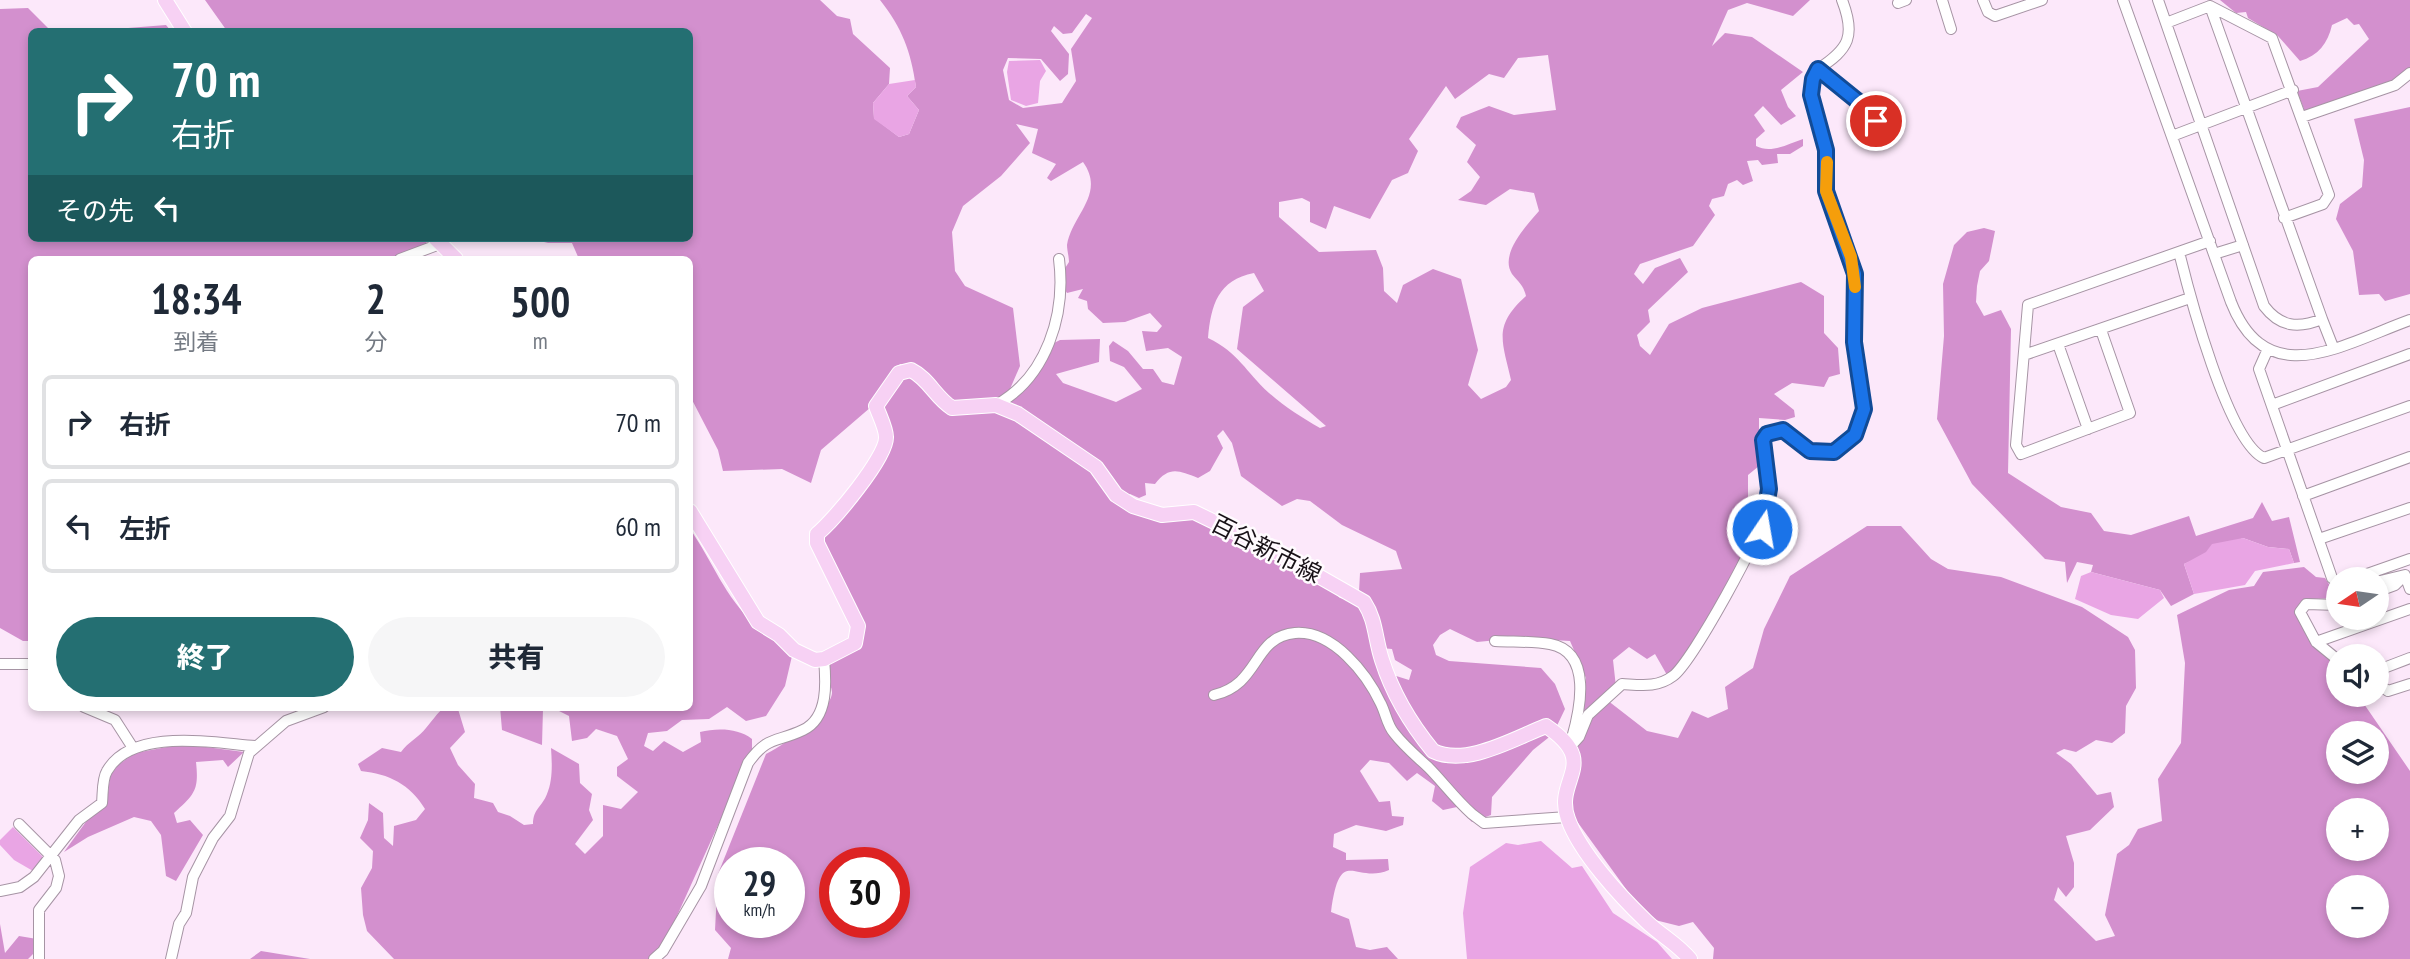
<!DOCTYPE html>
<html lang="ja">
<head>
<meta charset="utf-8">
<style>
  :root { --surface:#fff; --page:#f6f6f7; --text:#1f2937; --muted:#747a83; --line:#e0e1e3; --accent:#246f72 }
  body { margin:0; font-family:"PT Sans Narrow","Noto Sans JP",sans-serif; background:var(--page); color:var(--text); height:100vh; display:flex; flex-direction:column; font-size:26px; white-space:nowrap }
  * { box-sizing:border-box; margin:0 }
  p { font-size:23px; color:var(--muted) }
  .icon { flex:none; width:38px; height:38px; fill:none; stroke:currentColor; stroke-width:2; stroke-linecap:round; stroke-linejoin:round }
  .map { position:relative; flex:1; overflow:hidden }
  .panel { position:absolute; left:28px; top:256px; width:665px; height:455px; display:flex; flex-direction:column; background:var(--surface); border-radius:10px; box-shadow:0 4px 10px #0003 }
  .panel>* { flex:none }
  .top-card { position:absolute; left:28px; top:28px; width:665px; height:214px; border-radius:10px; box-shadow:0 4px 10px #0003; background:#246f72; color:#fff; overflow:hidden }
  .needle { width:46px; rotate:257deg }
  .controls { position:absolute; left:2326px; top:567px; display:grid; gap:14px }
  .controls a { display:grid; place-items:center; width:63px; height:63px; border-radius:50%; background:var(--surface); box-shadow:0 4px 10px #0003; font-size:35px }
  .speed { position:absolute; left:714px; top:847px; display:flex; gap:14px; font-size:35px; font-weight:700; text-align:center }
  .speed>* { display:grid; place-content:center; width:91px; height:91px; border-radius:50%; background:var(--surface); box-shadow:0 4px 10px #0003; line-height:1 }
  .speed small { font-size:18px; font-weight:400 }
  .speed .limit { border:10px solid #d22; background:#fff; color:#111 }
  .pin { position:absolute; display:grid; place-items:center; width:60px; height:60px; color:#fff; margin:-30px; border:4px solid #fff; border-radius:50%; box-shadow:0 2px 7px #0007 }
  .me { position:absolute; width:77px; margin:-38px; rotate:12deg; stroke-linejoin:round; filter:drop-shadow(0 0 5px #0008) }
  .turn { display:flex; align-items:center; gap:24px; height:147px; padding:0 28px; font-size:32px }
  .turn .icon { width:91px; height:91px; stroke-width:2.5 }
  .turn b { display:block; font-size:49px; line-height:60px }
  .then { display:flex; align-items:center; height:66px; padding:0 28px; background:#0003; gap:14px; font-size:26px }
  .eta { display:flex; justify-content:space-evenly; align-items:center; height:119px; text-align:center }
  .eta b { font-size:42px; font-weight:800; line-height:49px }
  .action { display:flex; gap:14px; margin-top:auto; padding:14px 28px }
  .action a { flex:1; height:80px; border-radius:42px; background:var(--accent); color:#fff; font-size:28px; font-weight:800; line-height:80px; text-align:center }
  .action a+a { background:var(--page); color:var(--text) }
  ul { padding:0; list-style:none }
  li { display:flex; align-items:center; gap:21px; height:94px; margin:0 14px 10px; padding:0 14px; border:4px solid var(--line); border-radius:10px }
  li div { flex:1 }
  li b { display:block; font-size:26px }
  li em { font-style:normal }
  .map>svg:first-child { display:block }
  .forest { fill:#d390ce; fill-rule:evenodd }
  .water { fill:#e9a5e4 }
  .lines { fill:none; stroke-linecap:round; stroke-linejoin:round }
  .minor-casing { stroke:#a694a4; stroke-width:12 }
  .major-casing { stroke:#fff; stroke-width:16 }
  .minor { stroke:#fff; stroke-width:10 }
  .major { stroke:#f7d1f4; stroke-width:14 }
  .route-casing { stroke:#114b97; stroke-width:18 }
  .route { stroke:#1a73e8; stroke-width:12 }
  .slow { stroke:#f59e0b; stroke-width:12 }
  .labels { text-anchor:middle; stroke-width:5; stroke-linejoin:round; paint-order:stroke }
  .street-label { font-size:24px; fill:#191218; stroke:#fffbfe }
</style>
</head>
<body>
<div class="map">
<svg width="2410" height="959" viewBox="0 0 2410 959">
  <rect width="100%" height="100%" fill="#fce8fa"/>
  <!-- forest -->
  <path class="forest" d="M205,0H820L837,16L850,19L853,34L890,68L889,84L873,103L874,118L899,137L909,134L919,110L907,96L916,87C911,51 902,28 880,0H1810L1793,16L1747,3L1728,10L1712,46L1725,33L1752,37L1803,72L1781,90L1788,107L1796,116L1781,125L1763,106L1754,115L1765,131L1756,139V146C1771,154 1788,144 1803,139V146L1790,154H1777L1778,163L1762,165L1758,160L1747,161L1753,181L1743,185L1737,180L1728,184L1724,196L1712,199L1709,206L1715,215L1693,246L1640,264L1634,274L1643,284L1655,268L1680,258L1688,272L1648,310L1650,322L1637,335L1640,346L1650,355L1669,324L1702,308L1801,282L1824,296V333L1838,348L1840,374L1829,377L1824,387L1792,383L1774,394L1794,410L1795,417L1785,420L1759,418V466L1748,475V514L1756,524V536L1679,667L1667,675L1655,654L1647,659L1629,647L1613,660L1616,687L1586,714L1578,735L1586,678L1570,641L1519,638L1477,642L1450,629L1440,635L1433,645L1436,655L1449,661L1541,668L1555,684L1565,709L1553,734L1533,750L1492,797L1491,815L1472,822L1457,807L1443,810L1432,801L1435,786L1417,773L1407,781L1389,763L1370,760L1360,771L1379,802L1390,801L1392,816L1404,817L1403,825L1386,831L1356,825L1334,834L1333,847L1346,853V860L1388,859L1389,870C1355,885 1340,843 1331,912L1349,919L1356,947L1370,950L1387,947L1398,959H728L731,948L715,930L718,874L766,754C782,747 833,710 832,692C831,684 825,673 822,666L861,645L864,627L819,535L849,510L884,453L890,435L879,405L899,376L913,374L950,414L997,411L1013,415L1075,452L1091,467L1108,494L1125,508L1164,518L1193,515L1251,542L1252,547L1273,552L1328,586L1340,598L1357,601C1374,627 1368,665 1389,686L1393,675L1409,680L1412,670L1395,660L1392,649L1381,648L1377,614L1359,592L1360,573L1402,569L1396,551L1342,525L1310,501L1297,499L1282,506L1241,476L1232,443L1223,430L1217,436L1223,448L1210,471L1198,478C1178,470 1169,466 1155,484L1145,483L1146,495L1139,498L1130,494L1125,499L1080,449L1019,413L1001,406C1028,394 1027,370 1042,349L1060,340L1100,339L1099,362L1056,374L1063,383L1116,402L1142,389L1124,367L1110,361L1109,346L1113,341L1128,351L1143,369H1153L1162,382L1174,385L1182,357L1168,348L1146,351L1142,331L1157,332L1162,326L1150,313L1125,322L1103,323L1088,309L1087,301L1078,298L1083,289L1067,293L1058,279L1069,262C1069,257 1067,250 1067,245C1072,215 1106,194 1083,162L1051,181L1047,178L1056,164L1032,153L1038,129L1016,124L1030,143L1001,176L963,206L952,232L955,271L965,286L1013,308L1020,366L1007,396L955,404L921,370L900,364L871,407L821,450L811,483L782,469L723,471L718,450L690,396V259H579L572,243H548L528,238H690V32L227,31ZM1086,14L1092,18L1071,49L1076,81L1062,103L1023,108L1009,100L1003,70L1008,58L1041,59L1060,81L1068,74L1069,54L1051,31L1054,26L1063,34L1072,33ZM1548,55L1556,110L1514,115L1489,106L1461,117L1456,127L1476,145L1467,162L1480,177L1471,191L1458,200L1486,205L1510,189L1534,193L1539,211C1527,225 1499,254 1512,274C1519,283 1523,284 1526,296C1493,326 1502,340 1511,380L1506,387L1481,399L1468,385L1478,350L1461,279L1433,269L1403,285L1397,303L1384,291L1383,268L1376,250L1319,252L1279,217V202L1302,198L1310,202V222L1326,229L1334,206L1370,219L1392,180L1408,173L1418,151L1409,139L1446,86L1455,99L1489,74L1504,78L1518,58ZM1254,273L1264,291L1243,307L1237,349L1326,426L1320,428C1302,418 1285,407 1269,393C1245,371 1239,353 1208,338C1211,305 1218,280 1254,273ZM730,863H789V922H730ZM835,863H894V922H835Z
    M2220,0H2410V71L2391,82L2305,112L2297,91L2318,87L2369,39L2359,24L2354,25L2347,18L2332,25C2328,43 2318,56 2300,61L2278,36L2248,18L2246,12L2236,13Z
    M28,8L49,29L81,31L32,32V238H425L427,244L388,259H32L31,641H23L0,628V9Z
    M166,25L171,31H90Z
    M2410,107V294L2385,301L2379,294L2359,295L2353,251L2336,219L2340,204L2362,187L2364,160L2354,119Z
    M1984,228L1995,231L1989,261L1980,271L1977,286L1976,302L1984,316L2001,310L2011,329L2008,473L2061,507L2091,513L2104,531L2131,535L2189,516L2196,536L2253,518L2262,502L2272,521L2289,517L2300,562L2294,563L2289,549L2268,547L2243,538L2184,564L2194,594L2171,606L2160,590L2091,572L2093,565L2077,562L2067,583L2065,562L2045,559L1972,484L1937,419L1944,336L1943,284L1954,245L1967,232Z
    M1867,526H1901L1931,559L1948,569L2001,577L2082,607L2128,637L2135,650L2136,688L2126,706L2125,733L2112,743L2096,740L2076,752L2064,749L2056,753L2071,764L2097,795L2111,792L2114,807L2090,830L2066,836L2074,863V887L2066,897L2058,887L2054,900L2096,941L2115,936L2105,915L2117,854L2129,845L2138,829L2162,821L2158,779L2181,743L2185,663L2177,615L2229,590L2254,586L2263,572L2304,567L2316,577L2325,578L2338,598L2313,599L2300,612L2322,653L2338,665V695H2364L2362,701L2410,771V959H1713L1714,948L1693,922L1679,926L1647,918L1576,820L1570,803L1578,745L1589,720L1607,700L1647,731L1678,738L1692,711L1708,718L1728,709L1725,687L1753,668L1764,629L1790,576ZM2338,733H2376V772H2338ZM2338,810H2376V849H2338ZM2338,887H2376V926H2338Z
    M690,529C712,560 725,598 755,624C771,638 777,636 792,656L785,686L766,716L746,721L727,707L709,719L682,720L667,731L648,733L644,746L653,751L664,741L683,752L701,742L700,732C717,728 738,728 752,739V750L667,938L651,959H394L367,931L363,915L361,888L372,868L373,851L360,838L368,820L369,803L383,813L384,838L393,846L394,826L416,820L425,809C410,784 389,774 361,771L358,764L382,748L401,752C408,742 419,737 426,728C433,720 436,714 445,707L458,709L465,732L450,748L458,765L475,784L474,798L493,803L498,812L510,816L524,825L533,824C533,809 542,807 547,794C553,780 552,763 551,748L579,764L580,783L592,794L589,810L593,820L575,844L585,854L603,836V805L621,809L638,792L617,776V767L628,759L617,736L596,729L587,738L572,741L569,716L555,709H543L542,745L502,730L500,707H690Z
    M183,744L244,752L228,767L223,760L196,762C199,790 195,794 174,813L177,823L190,820L203,835L176,881L166,876L161,835L151,821L134,817L88,837L64,852L88,819L107,801L110,776L118,765L135,753Z
    M0,924L5,953L19,936L37,939L34,953L28,959H0Z
    M261,951L310,959H250Z"/>
  <!-- water -->
  <path class="water" d="M1040,60L1046,71L1040,81L1038,103L1026,106L1011,100L1007,72L1009,61Z
    M915,80L916,87L907,96L919,110L909,134L899,137L874,119L873,103L889,84Z
    M2243,538L2268,547L2289,549L2294,563L2255,571L2245,585L2194,594L2184,564L2206,552L2212,544Z
    M2091,572L2160,590L2164,598L2138,619L2111,615L2075,599L2081,576Z
    M13,827L44,858L33,871L14,860L0,845V840Z
    M1541,841L1572,868L1582,866L1613,913L1657,942L1672,959H1467L1463,913L1470,867L1506,843L1518,845Z"/>
  <g class="lines">
    <!-- minor casing -->
    <g class="minor-casing">
      <path id="minor" d="M1942,0L1951,29
        M1983,0L1988,12L1995,16L2042,0
        M2123,0L2231,302C2267,394 2343,344 2410,320
        M2158,0L2264,306C2280,327 2298,329 2322,319L2210,6
        M1898,3L1906,0
        M2166,23L2210,6L2272,38L2329,195L2323,204L2284,218
        M1818,69L1860,103L1892,138
        M2302,117L2395,85L2410,73
        M2172,136L2293,90
        M2179,252C2189,293 2228,442 2264,458L2410,406
        M2214,254L2243,245
        M400,259L440,244
        M2322,319L2333,347
        M2101,330L2130,413L2021,454L2016,445L2028,305L2210,241
        M2058,344L2088,429
        M2267,351L2259,369L2332,578L2338,583
        M2024,355L2190,298
        M996,405C1047,377 1066,314 1059,259
        M2272,405L2410,354
        M2303,496L2410,457
        M2319,539L2410,508
        M2353,579L2410,559
        M2376,582L2405,575L2410,589
        M2376,592L2395,585L2404,576
        M2338,605L2306,604L2300,612L2316,642L2338,660
        M1495,641C1513,642 1533,641 1550,644C1593,652 1580,710 1572,738
        M2316,642L2410,609
        M0,664H32
        M2376,671L2410,658
        M2376,683L2388,691L2410,684
        M1214,695C1261,684 1252,637 1295,633C1333,630 1367,674 1381,704C1386,714 1387,725 1394,733C1404,746 1416,756 1428,767C1443,782 1455,799 1472,814L1484,823L1567,817
        M84,707L115,720L133,748
        M1570,747L1579,737L1588,715L1622,684C1641,685 1657,688 1673,676C1692,662 1763,533 1767,509C1771,486 1765,463 1763,440L1767,434L1783,430L1810,451L1834,452L1855,435L1864,409L1854,342L1855,274L1826,191V150L1811,95L1818,69C1849,49 1856,36 1842,0
        M19,824L55,860L59,876L56,888L39,910V959
        M0,891L20,887L34,877L79,820L102,803C103,793 102,779 107,771C132,727 214,743 255,746
        M171,959L179,924L186,913L193,877L213,838L230,816L249,753L286,721L324,707
        M654,959L663,951L701,886L748,763C768,735 776,743 803,730C829,718 826,681 824,659"/>
    </g>
    <!-- major casing -->
    <g class="major-casing">
      <path id="major" d="M165,0L185,32
        M435,238L456,259
        M690,511L758,622L779,635L794,650L815,660L824,659L855,643L858,626L817,543V534C833,521 887,457 886,437C886,428 879,415 876,406L899,373L911,370C929,379 935,397 952,408L996,405L1018,414L1096,467L1116,495L1133,506L1162,515L1194,512L1278,553L1364,602C1376,620 1375,639 1382,660C1393,695 1410,723 1433,751C1466,767 1513,739 1546,726C1602,764 1553,779 1568,819C1580,853 1620,896 1646,921C1660,935 1677,943 1690,959"/>
    </g>
    <!-- minor -->
    <use href="#minor" class="minor"/>
    <!-- major -->
    <use href="#major" class="major"/>
  </g>
  <g class="lines">
    <!-- route casing -->
    <g class="route-casing">
      <path id="route" d="M1762,529L1769,489L1763,440L1767,434L1783,430L1810,451L1834,452L1855,435L1864,409L1854,342L1855,274L1826,191V150L1811,95L1813,79L1818,69L1860,103L1876,121"/>
    </g>
    <!-- route -->
    <use href="#route" class="route"/>
    <!-- slow -->
    <path class="slow" d="M1827,162L1826,191L1851,257L1855,287"/>
  </g>
  <g class="labels">
    <!-- street labels -->
    <g class="street-label">
      <text transform="translate(1266 549) rotate(27)" y="8">百谷新市線</text>
    </g>
  </g>
</svg>
<div class="controls">
<a><svg class="needle" viewBox="-14 -14 28 28"><path d="M0-13l5 13h-10z" fill="#e53935"/><path d="M0 13l5-13h-10z" fill="#747a83"/></svg></a>
<a><svg class="icon" aria-label="sound" viewBox="0 0 24 24"><path d="M4 9h4l5-4v14l-5-4H4zM17 9q2 3 0 6"/></svg></a>
<a><svg class="icon" aria-label="layers" viewBox="0 0 24 24"><path d="M12 4l9 5-9 5-9-5zM3 14l9 5 9-5"/></svg></a>
<a>+</a>
<a>−</a>
</div>
<div class="speed"><div>29<small>km/h</small></div><div class="limit">30</div></div>
<div class="pin" style="left:1876px;top:121px;background:#d93025"><svg class="icon" aria-label="arrive" viewBox="0 0 24 24"><path d="M6 21V4h12l-3 4 3 4H6"/></svg></div>
<svg class="me" style="left:1762px;top:529px" viewBox="-20 -20 40 40"><circle r="17" fill="#1a73e8" stroke="#fff" stroke-width="3"/><path d="M0-11L8 9 0 5-8 9z" fill="#fff"/></svg>
<div class="top-card">
<div class="turn"><svg class="icon" aria-label="right" viewBox="0 0 24 24"><path d="M7 20v-9h11M14 6l5 5-5 5"/></svg><div><b>70 m</b>右折</div></div>
<div class="then">その先<svg class="icon" aria-label="left" viewBox="0 0 24 24"><path d="M17 20v-9H6M10 6l-5 5 5 5"/></svg></div>
</div>
<section class="panel">
<div class="eta">
<div><b>18:34</b><p>到着</p></div>
<div><b>2</b><p>分</p></div>
<div><b>500</b><p>m</p></div>
</div>
<ul>
<li><svg class="icon" aria-label="right" viewBox="0 0 24 24"><path d="M7 20v-9h11M14 6l5 5-5 5"/></svg><div><b>右折</b></div><em>70 m</em></li>
<li><svg class="icon" aria-label="left" viewBox="0 0 24 24"><path d="M17 20v-9H6M10 6l-5 5 5 5"/></svg><div><b>左折</b></div><em>60 m</em></li>
</ul>
<div class="action"><a>終了</a><a>共有</a></div>
</section>
</div>
</body>
</html>
